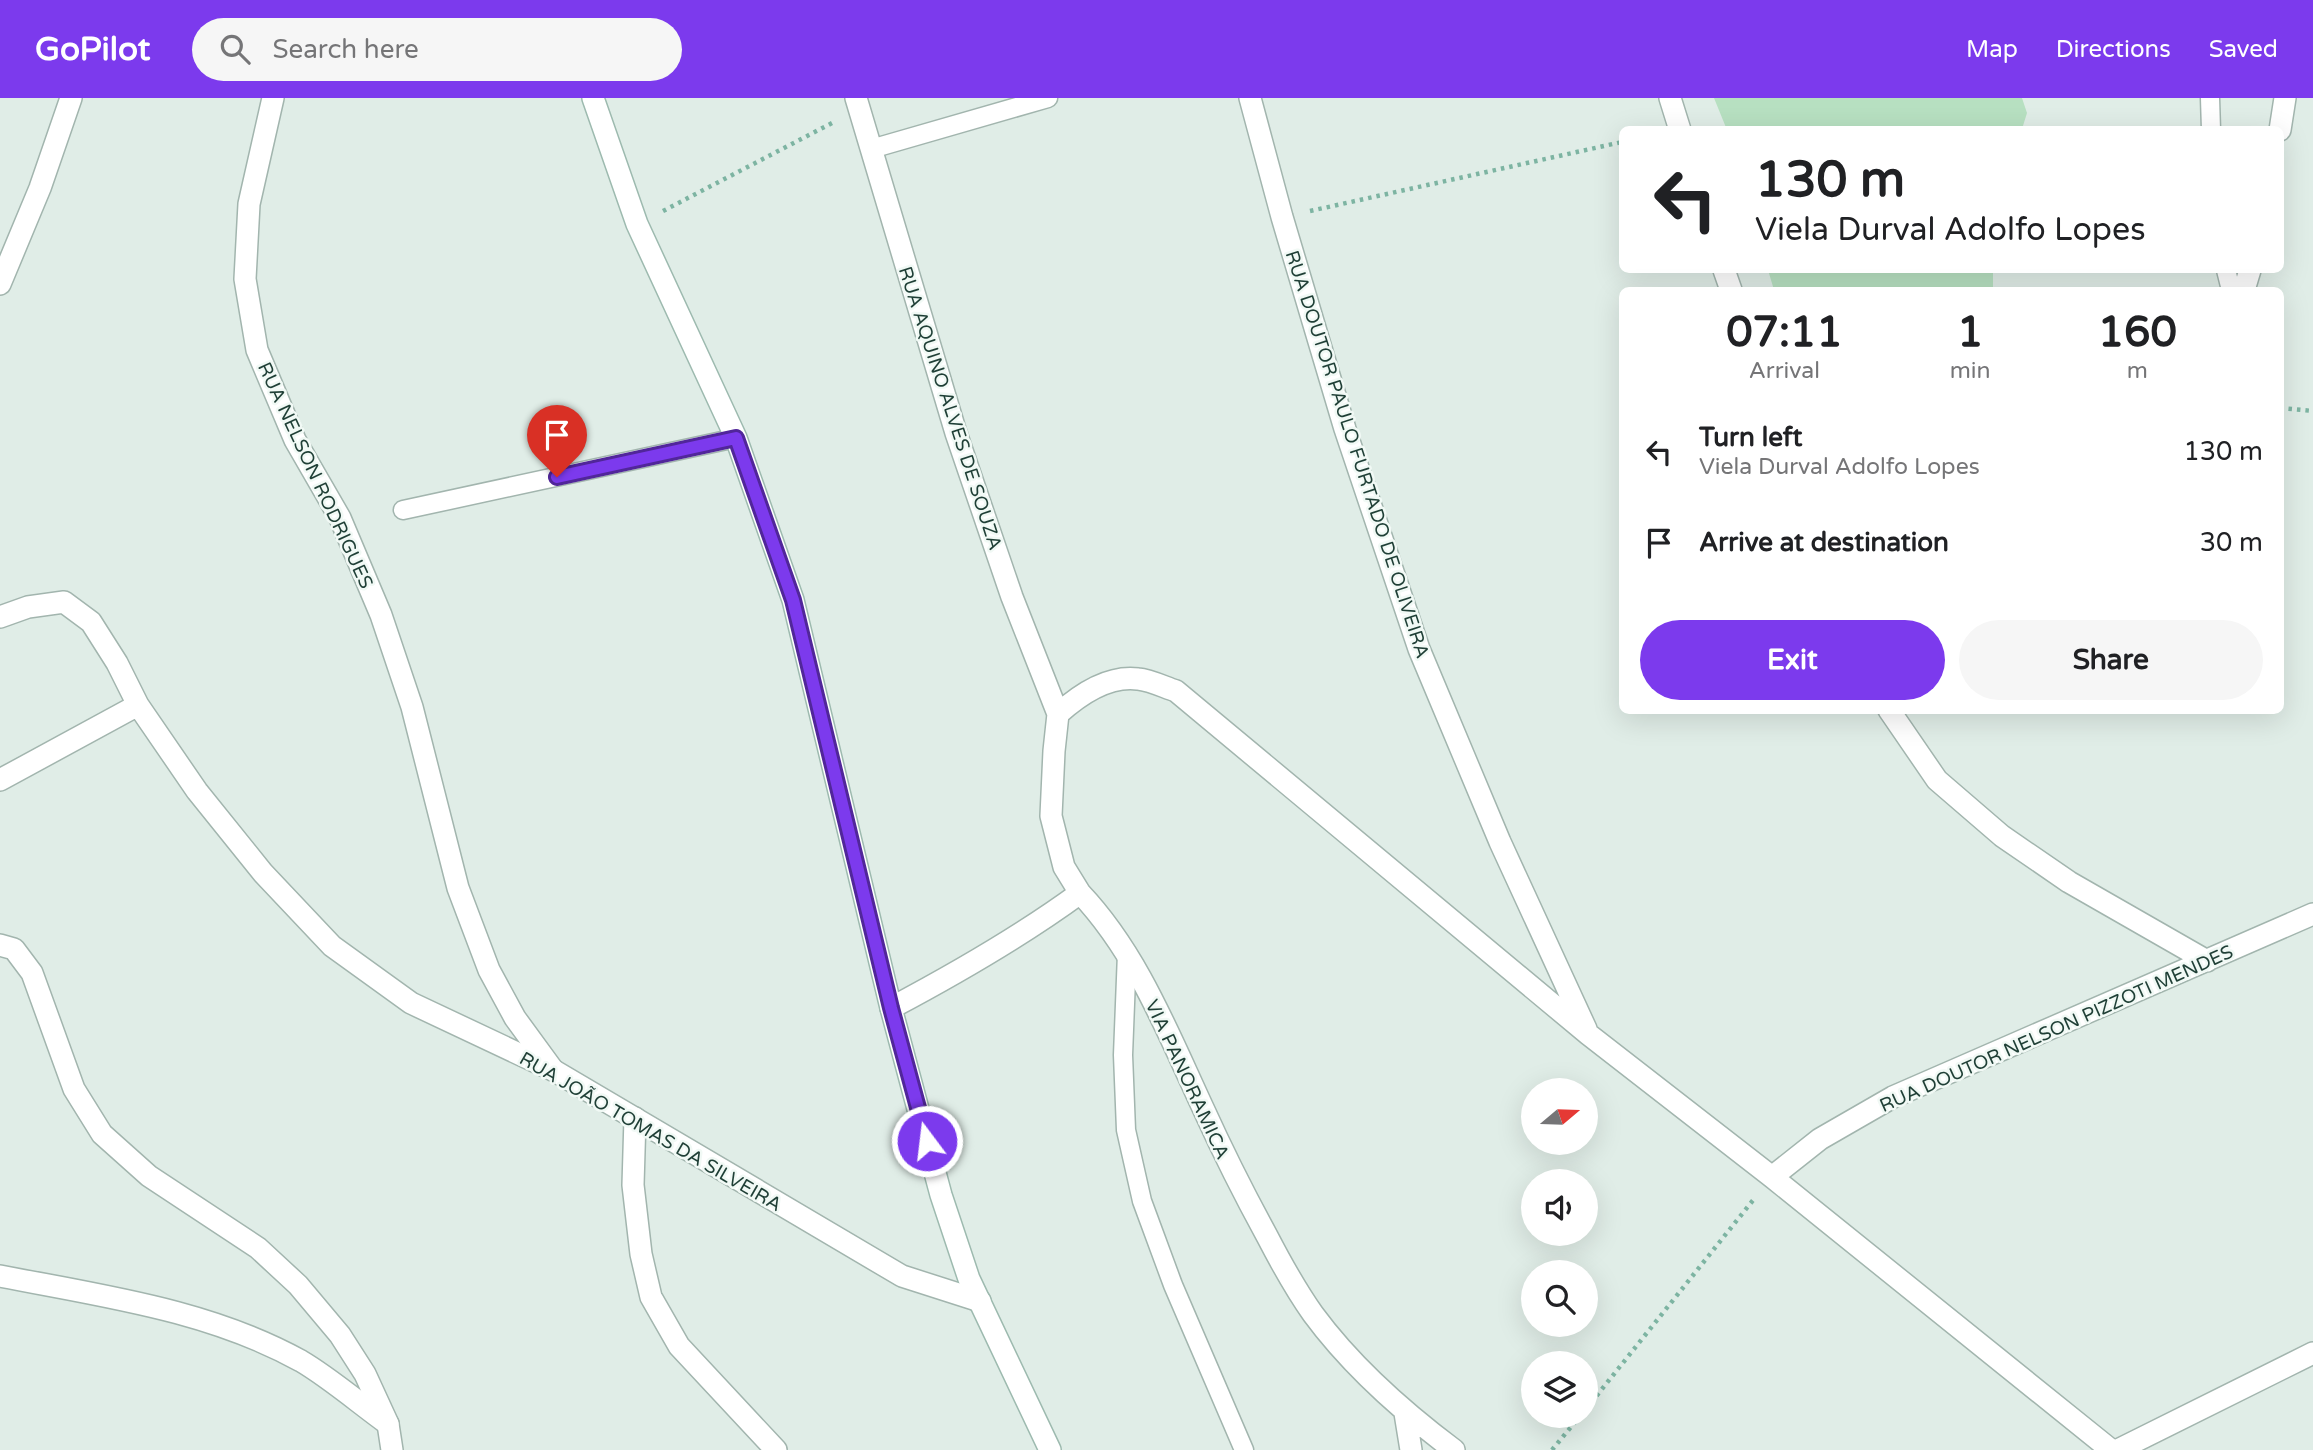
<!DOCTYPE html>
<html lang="en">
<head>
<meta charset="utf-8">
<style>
  :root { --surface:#fff; --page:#f6f6f6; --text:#202124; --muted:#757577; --accent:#7c3aed }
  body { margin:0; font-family:"Varela Round",sans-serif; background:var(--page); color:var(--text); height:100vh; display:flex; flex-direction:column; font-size:26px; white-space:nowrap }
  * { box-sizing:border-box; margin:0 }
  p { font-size:23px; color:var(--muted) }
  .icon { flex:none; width:38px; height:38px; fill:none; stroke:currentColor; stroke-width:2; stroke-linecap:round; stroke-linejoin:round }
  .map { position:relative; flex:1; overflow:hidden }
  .drawer { position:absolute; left:1619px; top:189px; width:665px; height:427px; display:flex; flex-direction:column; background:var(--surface); border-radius:10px; box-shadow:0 7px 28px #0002 }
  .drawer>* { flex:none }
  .top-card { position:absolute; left:1619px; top:28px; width:665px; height:147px; border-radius:10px; box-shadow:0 7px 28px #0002; background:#fff; color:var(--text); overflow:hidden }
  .needle { width:46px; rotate:71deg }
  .tools { position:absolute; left:1521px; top:980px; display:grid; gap:14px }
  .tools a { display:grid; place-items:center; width:77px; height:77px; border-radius:50%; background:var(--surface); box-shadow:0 7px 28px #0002; font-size:35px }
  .pin { position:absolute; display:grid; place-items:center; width:60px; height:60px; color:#fff; margin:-72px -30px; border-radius:50% 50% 50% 0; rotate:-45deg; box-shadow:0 0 7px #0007 }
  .pin .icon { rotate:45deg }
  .me { position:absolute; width:77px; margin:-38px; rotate:345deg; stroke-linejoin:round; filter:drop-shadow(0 0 5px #0008) }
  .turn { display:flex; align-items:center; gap:24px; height:147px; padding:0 21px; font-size:32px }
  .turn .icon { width:91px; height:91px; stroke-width:2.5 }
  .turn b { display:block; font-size:49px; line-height:60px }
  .eta { display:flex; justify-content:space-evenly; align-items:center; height:119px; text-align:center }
  .eta b { font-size:42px; font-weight:800; line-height:49px }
  .action { display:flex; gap:14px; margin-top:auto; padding:14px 21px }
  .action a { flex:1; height:80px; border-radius:42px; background:var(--accent); color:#fff; font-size:28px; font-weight:800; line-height:80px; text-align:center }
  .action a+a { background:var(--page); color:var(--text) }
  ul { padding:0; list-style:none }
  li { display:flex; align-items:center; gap:21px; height:91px; padding:0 21px }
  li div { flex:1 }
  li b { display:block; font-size:26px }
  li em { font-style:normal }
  header { display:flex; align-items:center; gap:42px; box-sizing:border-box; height:98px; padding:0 35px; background:var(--accent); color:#fff }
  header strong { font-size:33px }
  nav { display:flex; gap:38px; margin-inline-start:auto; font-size:24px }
  .search { width:490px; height:63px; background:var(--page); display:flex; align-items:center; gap:18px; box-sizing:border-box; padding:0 24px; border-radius:38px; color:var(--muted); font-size:26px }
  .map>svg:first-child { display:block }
  .green { fill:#b7e0c1 }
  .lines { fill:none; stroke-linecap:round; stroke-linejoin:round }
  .service-casing { stroke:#a2b5ae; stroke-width:21 }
  .minor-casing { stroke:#a2b5ae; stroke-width:24 }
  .tertiary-casing { stroke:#a2b5ae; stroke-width:24 }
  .secondary-casing { stroke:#9dbaaf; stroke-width:24 }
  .path { stroke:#7db4a2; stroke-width:4.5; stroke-dasharray:3.5 5; stroke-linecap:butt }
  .service { stroke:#fff; stroke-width:18 }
  .minor { stroke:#fff; stroke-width:21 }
  .tertiary { stroke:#fff; stroke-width:21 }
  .secondary { stroke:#fff; stroke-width:21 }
  .route-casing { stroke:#51269a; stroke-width:18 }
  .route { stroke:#7c3aed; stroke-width:12 }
  .labels { text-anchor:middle; stroke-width:5; stroke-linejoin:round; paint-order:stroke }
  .street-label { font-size:19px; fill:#1f3f36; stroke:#f1f9f5 }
</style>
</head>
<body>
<header>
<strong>GoPilot</strong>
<div class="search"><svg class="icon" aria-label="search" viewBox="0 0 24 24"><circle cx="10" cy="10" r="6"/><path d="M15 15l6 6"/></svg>Search here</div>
<nav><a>Map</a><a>Directions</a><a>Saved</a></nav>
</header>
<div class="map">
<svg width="2313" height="1352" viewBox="0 0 2313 1352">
  <rect width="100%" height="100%" fill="#e0ede7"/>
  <!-- green -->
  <path class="green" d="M1714,0H2022L2027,15L2022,31L1727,32Z
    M1768,172H1993V192H1774Z"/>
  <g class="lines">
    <!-- service casing -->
    <g class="service-casing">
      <path id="service" d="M2210,0L2211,32
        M871,51L1048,0
        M2226,172L2231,192
        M403,412L736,340
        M1127,855L1123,957L1126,1032L1142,1103L1173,1187L1244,1352"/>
    </g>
    <!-- minor casing -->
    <g class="minor-casing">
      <path id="minor" d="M273,0L249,106L245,181L257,252L295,342L340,420L381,517L412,609L458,790L489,872L515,920L553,972
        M856,0L956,335L1012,499L1058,616
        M1250,0L1282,119L1345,331L1419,551L1500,744L1586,931
        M1670,0L1680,32
        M2280,32L2285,0
        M1724,172L1731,192
        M2244,192L2250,172
        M1889,612L1937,682L2002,738L2069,784L2207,863
        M1080,795L1064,769L1051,718L1054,653L1058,616C1078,598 1108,577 1138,581C1150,582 1164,589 1176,593L1588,936L1772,1079L2111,1352
        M891,910C957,875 1020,839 1080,795C1137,855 1168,935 1203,1010C1223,1054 1244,1096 1267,1138C1281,1165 1296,1192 1313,1216C1352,1269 1402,1313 1454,1352
        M635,1020L633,1087L641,1156L651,1199L679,1248L776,1352
        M1772,1079L1820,1041L1893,999L2313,816
        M0,1178C102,1198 209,1212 301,1263C330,1280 360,1306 388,1326
        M1405,1315L1411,1352
        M2118,1352L2313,1255"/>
    </g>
    <!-- tertiary casing -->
    <g class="tertiary-casing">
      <path id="tertiary" d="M0,186L40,90L71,0
        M0,519L28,509L64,504L91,524L117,565L138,607L197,693L263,775L332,848L411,905L553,972L902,1178L980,1203
        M0,682L138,607
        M0,847L14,851L32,875L74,991L102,1036L149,1078L258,1150L298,1187L340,1237L365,1276L388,1326L392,1352"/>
    </g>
    <!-- secondary casing -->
    <g class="secondary-casing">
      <path id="secondary" d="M593,0L637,126L736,340L793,502L891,910L941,1097L969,1181L1050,1352"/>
    </g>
    <!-- path -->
    <path class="path" d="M663,113L832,25
      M1310,113L1622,44
      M2280,310L2313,313
      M1586,1311L1754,1101
      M1552,1352L1580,1318"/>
    <!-- service -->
    <use href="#service" class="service"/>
    <!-- minor -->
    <use href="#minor" class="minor"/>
    <!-- tertiary -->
    <use href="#tertiary" class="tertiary"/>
    <!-- secondary -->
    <use href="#secondary" class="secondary"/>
  </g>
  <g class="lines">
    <!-- route casing -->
    <g class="route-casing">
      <path id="route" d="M557,379L736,340L793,502L891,910L927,1043"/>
    </g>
    <!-- route -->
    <use href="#route" class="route"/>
  </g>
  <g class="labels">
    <!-- street labels -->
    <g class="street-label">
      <text transform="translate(951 310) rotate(72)" y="7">RUA AQUINO ALVES DE SOUZA</text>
      <text transform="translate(1358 356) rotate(72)" y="7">RUA DOUTOR PAULO FURTADO DE OLIVEIRA</text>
      <text transform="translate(316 377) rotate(65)" y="7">RUA NELSON RODRIGUES</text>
      <text transform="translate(2056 930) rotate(-24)" y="7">RUA DOUTOR NELSON PIZZOTI MENDES</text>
      <text transform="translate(1188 981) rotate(65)" y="7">VIA PANORAMICA</text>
      <text transform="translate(651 1033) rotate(30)" y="7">RUA JOÃO TOMAS DA SILVEIRA</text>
    </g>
  </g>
</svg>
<div class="tools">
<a><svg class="needle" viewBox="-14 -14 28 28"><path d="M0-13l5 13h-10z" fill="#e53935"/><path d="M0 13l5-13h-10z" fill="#757577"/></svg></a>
<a><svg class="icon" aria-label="sound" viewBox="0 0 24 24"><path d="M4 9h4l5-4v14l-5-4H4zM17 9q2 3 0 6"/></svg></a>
<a><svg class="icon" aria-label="search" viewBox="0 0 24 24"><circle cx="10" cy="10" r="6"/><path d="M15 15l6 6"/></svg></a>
<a><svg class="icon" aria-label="layers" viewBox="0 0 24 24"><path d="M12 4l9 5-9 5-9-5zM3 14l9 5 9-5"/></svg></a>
</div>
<div class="pin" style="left:557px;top:379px;background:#d93025"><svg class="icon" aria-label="arrive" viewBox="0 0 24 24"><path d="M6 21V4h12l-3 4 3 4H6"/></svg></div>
<svg class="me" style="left:927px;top:1043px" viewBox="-20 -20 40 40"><circle r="17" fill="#7c3aed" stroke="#fff" stroke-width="3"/><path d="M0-11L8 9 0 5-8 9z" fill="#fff"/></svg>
<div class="top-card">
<div class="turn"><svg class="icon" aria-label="left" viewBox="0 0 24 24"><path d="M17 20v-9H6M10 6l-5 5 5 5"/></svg><div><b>130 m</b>Viela Durval Adolfo Lopes</div></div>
</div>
<section class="drawer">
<div class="eta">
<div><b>07:11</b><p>Arrival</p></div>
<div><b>1</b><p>min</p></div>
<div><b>160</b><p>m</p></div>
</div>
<ul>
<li><svg class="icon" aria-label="left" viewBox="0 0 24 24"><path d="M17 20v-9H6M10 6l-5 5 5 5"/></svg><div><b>Turn left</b><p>Viela Durval Adolfo Lopes</p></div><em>130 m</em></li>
<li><svg class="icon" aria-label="arrive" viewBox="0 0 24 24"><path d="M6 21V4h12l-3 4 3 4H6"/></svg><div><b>Arrive at destination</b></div><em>30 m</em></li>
</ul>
<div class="action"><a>Exit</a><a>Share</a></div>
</section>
</div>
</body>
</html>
